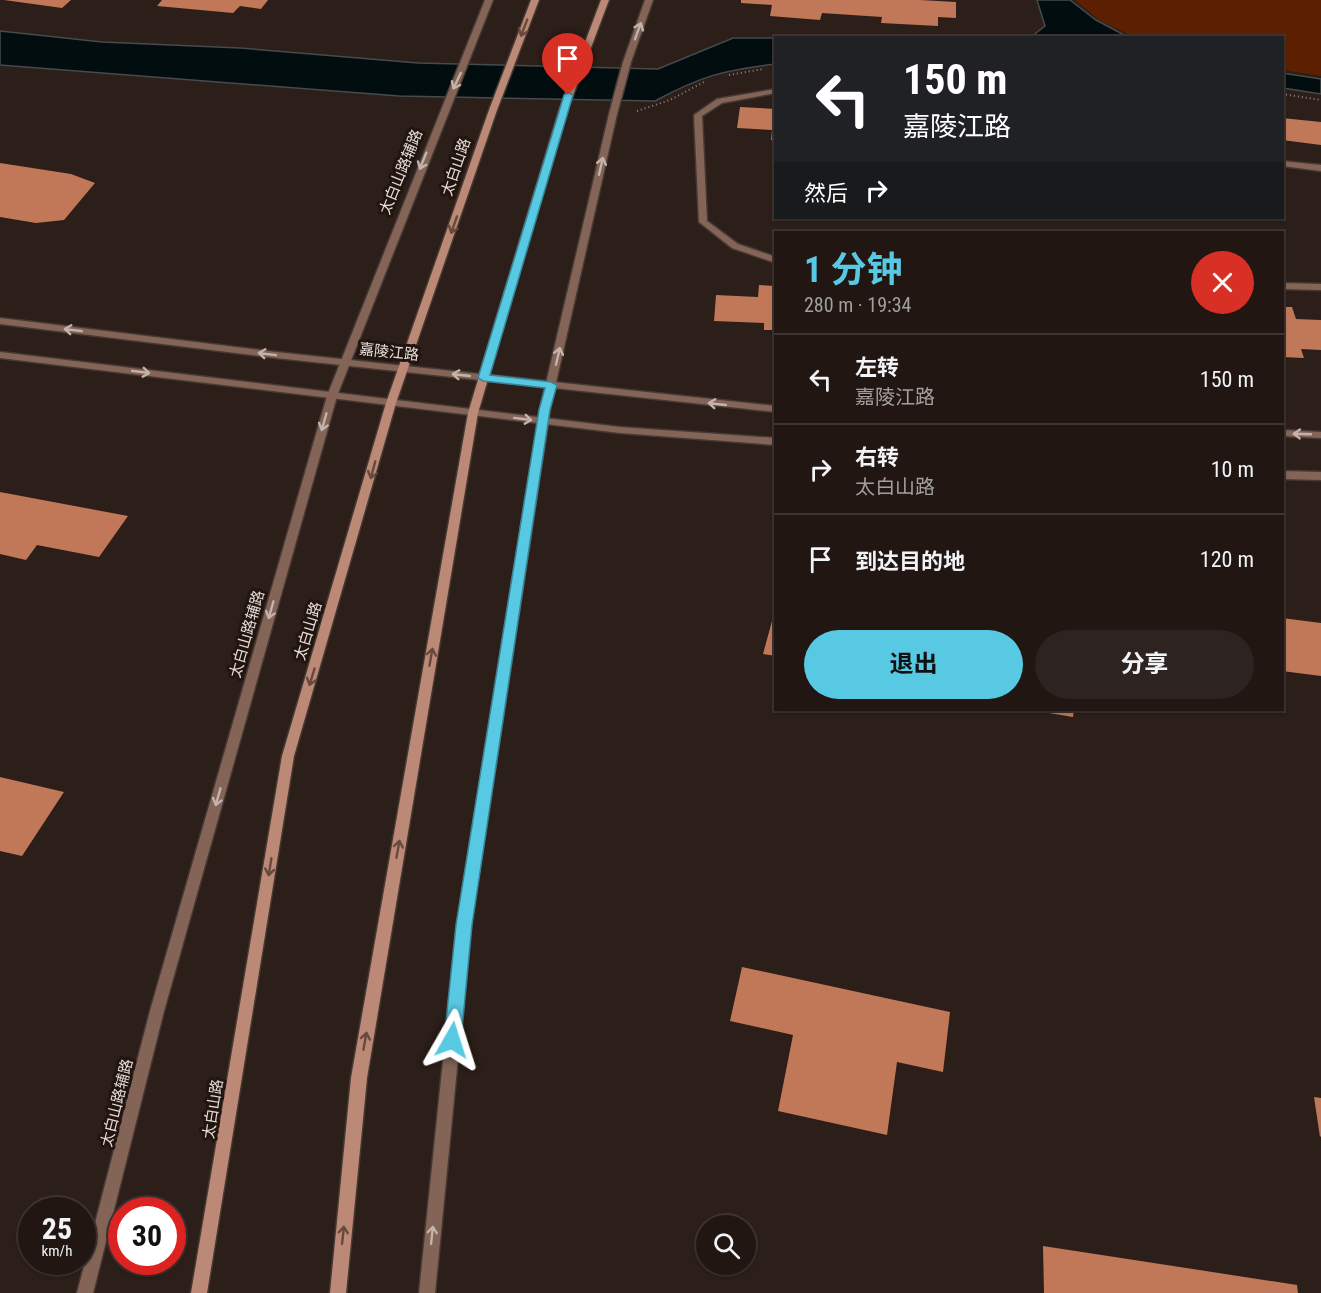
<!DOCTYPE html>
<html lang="zh">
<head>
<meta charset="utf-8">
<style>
  :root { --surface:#211612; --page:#2d2320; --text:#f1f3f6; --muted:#a29f9f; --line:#3e3532; --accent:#57c9e3 }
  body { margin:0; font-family:"Roboto Condensed","Noto Sans SC",sans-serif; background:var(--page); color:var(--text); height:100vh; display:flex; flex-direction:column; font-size:22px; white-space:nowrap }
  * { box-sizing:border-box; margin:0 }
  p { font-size:20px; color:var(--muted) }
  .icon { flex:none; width:33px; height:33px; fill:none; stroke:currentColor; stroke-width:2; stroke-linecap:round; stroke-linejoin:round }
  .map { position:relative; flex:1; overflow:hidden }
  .panel { position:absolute; left:774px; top:231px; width:510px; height:480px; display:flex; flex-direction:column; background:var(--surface); border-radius:0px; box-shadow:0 2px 4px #0004,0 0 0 2px var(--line) }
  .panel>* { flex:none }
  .guide { position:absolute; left:774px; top:36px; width:510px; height:183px; border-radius:0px; box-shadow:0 2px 4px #0004,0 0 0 2px var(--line); background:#202124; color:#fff; overflow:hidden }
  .fabs { position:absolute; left:696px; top:1215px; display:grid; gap:12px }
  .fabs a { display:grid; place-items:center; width:60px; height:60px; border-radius:50%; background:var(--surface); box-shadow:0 2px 4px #0004,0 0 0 2px var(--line); font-size:30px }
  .speed { position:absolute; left:18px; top:1197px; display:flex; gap:12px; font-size:30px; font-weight:700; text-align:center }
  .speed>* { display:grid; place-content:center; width:78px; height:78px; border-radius:50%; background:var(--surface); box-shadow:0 2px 4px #0004,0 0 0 2px var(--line); line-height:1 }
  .speed small { font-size:15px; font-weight:400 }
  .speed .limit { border:9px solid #d22; background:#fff; color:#111 }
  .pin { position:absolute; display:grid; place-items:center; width:51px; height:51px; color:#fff; margin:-62px -26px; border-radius:50% 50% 50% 0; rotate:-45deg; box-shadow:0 0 6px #0007 }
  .pin .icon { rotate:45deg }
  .me { position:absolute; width:66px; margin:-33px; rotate:6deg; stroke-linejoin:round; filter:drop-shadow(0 0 4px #0008) }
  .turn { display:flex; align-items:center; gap:21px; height:126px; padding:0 30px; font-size:27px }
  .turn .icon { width:78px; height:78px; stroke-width:2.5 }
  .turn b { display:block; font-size:42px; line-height:51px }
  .then { display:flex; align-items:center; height:57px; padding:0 30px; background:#0003; gap:12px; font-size:22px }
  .round { display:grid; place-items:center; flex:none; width:63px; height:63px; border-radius:32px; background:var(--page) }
  .overview { display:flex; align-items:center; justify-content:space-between; height:102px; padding:0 30px }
  h1 { font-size:36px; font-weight:700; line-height:45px; color:var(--accent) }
  .primary-button { display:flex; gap:12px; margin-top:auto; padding:12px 30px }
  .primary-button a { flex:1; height:69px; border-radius:36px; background:var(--accent); color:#111; font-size:24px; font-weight:700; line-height:69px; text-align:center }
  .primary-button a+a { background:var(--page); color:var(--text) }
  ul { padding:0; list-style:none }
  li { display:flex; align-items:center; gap:18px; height:90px; padding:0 30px; border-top:2px solid var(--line) }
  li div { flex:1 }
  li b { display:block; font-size:22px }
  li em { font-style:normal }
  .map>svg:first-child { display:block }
  .green { fill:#5c2001 }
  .water { fill:#020d10; stroke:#474b4c; stroke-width:1.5 }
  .building { fill:#c07859 }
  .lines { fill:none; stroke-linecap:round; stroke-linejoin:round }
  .minor-casing { stroke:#463933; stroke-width:3 }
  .tertiary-casing { stroke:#463933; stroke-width:3 }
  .secondary-casing { stroke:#463933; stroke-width:3 }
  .path { stroke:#908580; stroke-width:2; stroke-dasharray:1 3; stroke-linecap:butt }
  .minor { fill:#836457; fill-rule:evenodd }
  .tertiary { fill:#836457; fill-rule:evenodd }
  .secondary { fill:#bb8975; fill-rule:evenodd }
  .oneway { stroke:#67493d }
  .oneway2 { stroke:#c4b3ac }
  .route { fill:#57c9e3; stroke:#398394; stroke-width:1.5 }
  .labels { text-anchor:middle; stroke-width:6; stroke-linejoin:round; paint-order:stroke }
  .street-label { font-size:15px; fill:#e7ddd9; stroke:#22150f }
</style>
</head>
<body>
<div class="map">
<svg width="1321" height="1293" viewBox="0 0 1321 1293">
  <rect width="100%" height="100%" fill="#2c1e18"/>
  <!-- green -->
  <path class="green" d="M1075,0H1321V76L1283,70L1282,38L1134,37L1099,20Z"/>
  <!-- water -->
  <path class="water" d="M1037,0H1070L1096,20L1128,37H1031L1045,26Z
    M0,31L102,42L240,48L418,63L658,69L733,38H775L776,64C724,70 701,76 655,101L399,96L0,65Z
    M1282,73L1321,79V94L1283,88Z"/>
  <!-- building -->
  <path class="building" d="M4,0H71L62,8Z
    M162,0H268L261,9L240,6L233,13L157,6Z
    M741,0H920L956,2V18L938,17V26L881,23L882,17L822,13L820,20L770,16L772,5L741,3Z
    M740,107L776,109V141L771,140L772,130L737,128Z
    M1282,118L1321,122V145L1282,140Z
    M0,163L71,174L95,183L64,220L36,223L0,217Z
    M759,285L776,286V330H764V323L714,321L716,295L758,297Z
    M1282,307H1292L1296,319L1321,320V350L1301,349L1304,358L1282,357Z
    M0,492L128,516L99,557L37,545L26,560L0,554Z
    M775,610H776V656L763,654Z
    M1282,618L1321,623V676L1282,671Z
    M1037,710H1074L1073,717L1037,711Z
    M0,777L64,792L22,856L0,851Z
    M742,967L950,1012L943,1072L897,1062L887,1135L778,1111L793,1035L730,1021Z
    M1314,1097L1321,1098V1136L1320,1137Z
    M1043,1246L1297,1285L1298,1293H1044Z"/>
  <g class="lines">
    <!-- minor casing -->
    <g class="minor-casing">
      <path id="minor" d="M485,0H493L337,396L164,1011L93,1293H77L150,1011L327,396Z
        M645,0H653L631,62L617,114L550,409L471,925L435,1293H419L457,925L540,409L609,114L623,62Z
        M776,89V93L722,103L702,116L707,221L738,244L776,257V263L732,248L699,222L694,115L717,99Z
        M1282,161L1321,165V171L1282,166Z
        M1282,283L1321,284V290L1282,289Z"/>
    </g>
    <!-- tertiary casing -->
    <g class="tertiary-casing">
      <path id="tertiary" d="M0,318L276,352L776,406V412L276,358L0,324Z
        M0,352L620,427L776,438V445L620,433L0,358Z
        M1282,430L1321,432V438L1282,436Z
        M1282,471L1321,472V480L1282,479Z"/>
    </g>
    <!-- secondary casing -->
    <g class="secondary-casing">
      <path id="secondary" d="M531,0H539L497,110L396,403L294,756L207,1293H191L282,756L386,403L489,110Z
        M601,0H609L567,111L478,413L367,1078L346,1293H330L351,1078L468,413L559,111Z"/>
    </g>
    <!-- path -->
    <path class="path" d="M729,75L763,69
      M1282,94L1321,100
      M637,111L670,100L704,82"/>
    <!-- minor -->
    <use href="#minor" class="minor"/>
    <!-- tertiary -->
    <use href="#tertiary" class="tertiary"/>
    <!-- secondary -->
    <use href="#secondary" class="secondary"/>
  </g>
  <!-- one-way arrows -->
  <defs><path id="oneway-shaft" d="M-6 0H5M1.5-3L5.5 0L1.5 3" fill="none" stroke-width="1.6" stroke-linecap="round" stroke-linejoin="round" transform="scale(1.5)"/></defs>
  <g class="oneway">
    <use href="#oneway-shaft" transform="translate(524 28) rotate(111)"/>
    <use href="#oneway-shaft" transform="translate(454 225) rotate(109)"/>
    <use href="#oneway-shaft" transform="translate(373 470) rotate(105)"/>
    <use href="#oneway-shaft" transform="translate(431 657) rotate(-80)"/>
    <use href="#oneway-shaft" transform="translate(312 677) rotate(107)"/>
    <use href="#oneway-shaft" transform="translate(398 849) rotate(-80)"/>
    <use href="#oneway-shaft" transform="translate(270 867) rotate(99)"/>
    <use href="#oneway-shaft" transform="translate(365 1041) rotate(-80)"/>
    <use href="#oneway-shaft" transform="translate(343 1235) rotate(-84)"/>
  </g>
  <g class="oneway2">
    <use href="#oneway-shaft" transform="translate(638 31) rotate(-70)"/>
    <use href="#oneway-shaft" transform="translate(457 81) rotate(115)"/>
    <use href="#oneway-shaft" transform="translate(423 161) rotate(112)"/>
    <use href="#oneway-shaft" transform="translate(601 166) rotate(-77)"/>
    <use href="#oneway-shaft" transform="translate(73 330) rotate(-173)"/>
    <use href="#oneway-shaft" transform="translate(267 354) rotate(-173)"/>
    <use href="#oneway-shaft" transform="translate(558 356) rotate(-77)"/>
    <use href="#oneway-shaft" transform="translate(141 372) rotate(7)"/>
    <use href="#oneway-shaft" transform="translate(461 375) rotate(-174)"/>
    <use href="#oneway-shaft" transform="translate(717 404) rotate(-174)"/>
    <use href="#oneway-shaft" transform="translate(523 419) rotate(7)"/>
    <use href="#oneway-shaft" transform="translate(324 422) rotate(106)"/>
    <use href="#oneway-shaft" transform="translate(1302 434) rotate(-178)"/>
    <use href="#oneway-shaft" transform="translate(271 610) rotate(106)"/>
    <use href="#oneway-shaft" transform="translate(218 797) rotate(106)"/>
    <use href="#oneway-shaft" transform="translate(432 1235) rotate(-84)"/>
  </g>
  <!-- route -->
  <path class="route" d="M568,92L573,95L490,375L551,382L557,385L550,410L472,925L461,1040L458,1046L452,1048L446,1046L444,1040L456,925L539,410L545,388L483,381L478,378L564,95Z"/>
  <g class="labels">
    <!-- street labels -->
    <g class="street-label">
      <text transform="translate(456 167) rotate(-71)" y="5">太白山路</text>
      <text transform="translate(401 172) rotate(-68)" y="5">太白山路辅路</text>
      <text transform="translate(389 352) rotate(6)" y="5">嘉陵江路</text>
      <text transform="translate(308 631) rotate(-73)" y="5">太白山路</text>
      <text transform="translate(247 634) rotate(-74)" y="5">太白山路辅路</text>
      <text transform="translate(117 1103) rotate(-76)" y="5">太白山路辅路</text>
      <text transform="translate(213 1109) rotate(-81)" y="5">太白山路</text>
    </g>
  </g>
</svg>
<div class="fabs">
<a><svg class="icon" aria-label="search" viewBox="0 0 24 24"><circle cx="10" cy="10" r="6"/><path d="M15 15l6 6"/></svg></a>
</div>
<div class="speed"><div>25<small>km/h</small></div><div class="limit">30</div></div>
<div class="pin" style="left:568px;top:95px;background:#d93025"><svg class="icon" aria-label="arrive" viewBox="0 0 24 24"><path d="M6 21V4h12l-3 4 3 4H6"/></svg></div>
<svg class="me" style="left:452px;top:1040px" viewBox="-20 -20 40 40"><path d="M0-17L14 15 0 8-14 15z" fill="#57c9e3" stroke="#fff" stroke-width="4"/></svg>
<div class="guide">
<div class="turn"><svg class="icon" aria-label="left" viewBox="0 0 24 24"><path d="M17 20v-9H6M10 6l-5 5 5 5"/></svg><div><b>150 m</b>嘉陵江路</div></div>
<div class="then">然后<svg class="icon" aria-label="right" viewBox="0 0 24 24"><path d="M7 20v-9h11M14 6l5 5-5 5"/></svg></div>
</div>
<section class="panel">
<div class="overview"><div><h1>1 分钟</h1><p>280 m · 19:34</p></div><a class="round" style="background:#d93025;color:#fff"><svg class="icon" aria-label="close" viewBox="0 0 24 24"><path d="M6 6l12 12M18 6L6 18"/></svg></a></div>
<ul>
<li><svg class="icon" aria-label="left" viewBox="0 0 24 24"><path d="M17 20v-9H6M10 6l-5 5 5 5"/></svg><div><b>左转</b><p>嘉陵江路</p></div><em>150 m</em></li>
<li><svg class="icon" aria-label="right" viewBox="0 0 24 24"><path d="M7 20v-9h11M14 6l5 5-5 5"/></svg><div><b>右转</b><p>太白山路</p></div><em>10 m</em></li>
<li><svg class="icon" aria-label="arrive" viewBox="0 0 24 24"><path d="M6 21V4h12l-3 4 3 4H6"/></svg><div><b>到达目的地</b></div><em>120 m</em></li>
</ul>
<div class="primary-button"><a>退出</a><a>分享</a></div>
</section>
</div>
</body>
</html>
